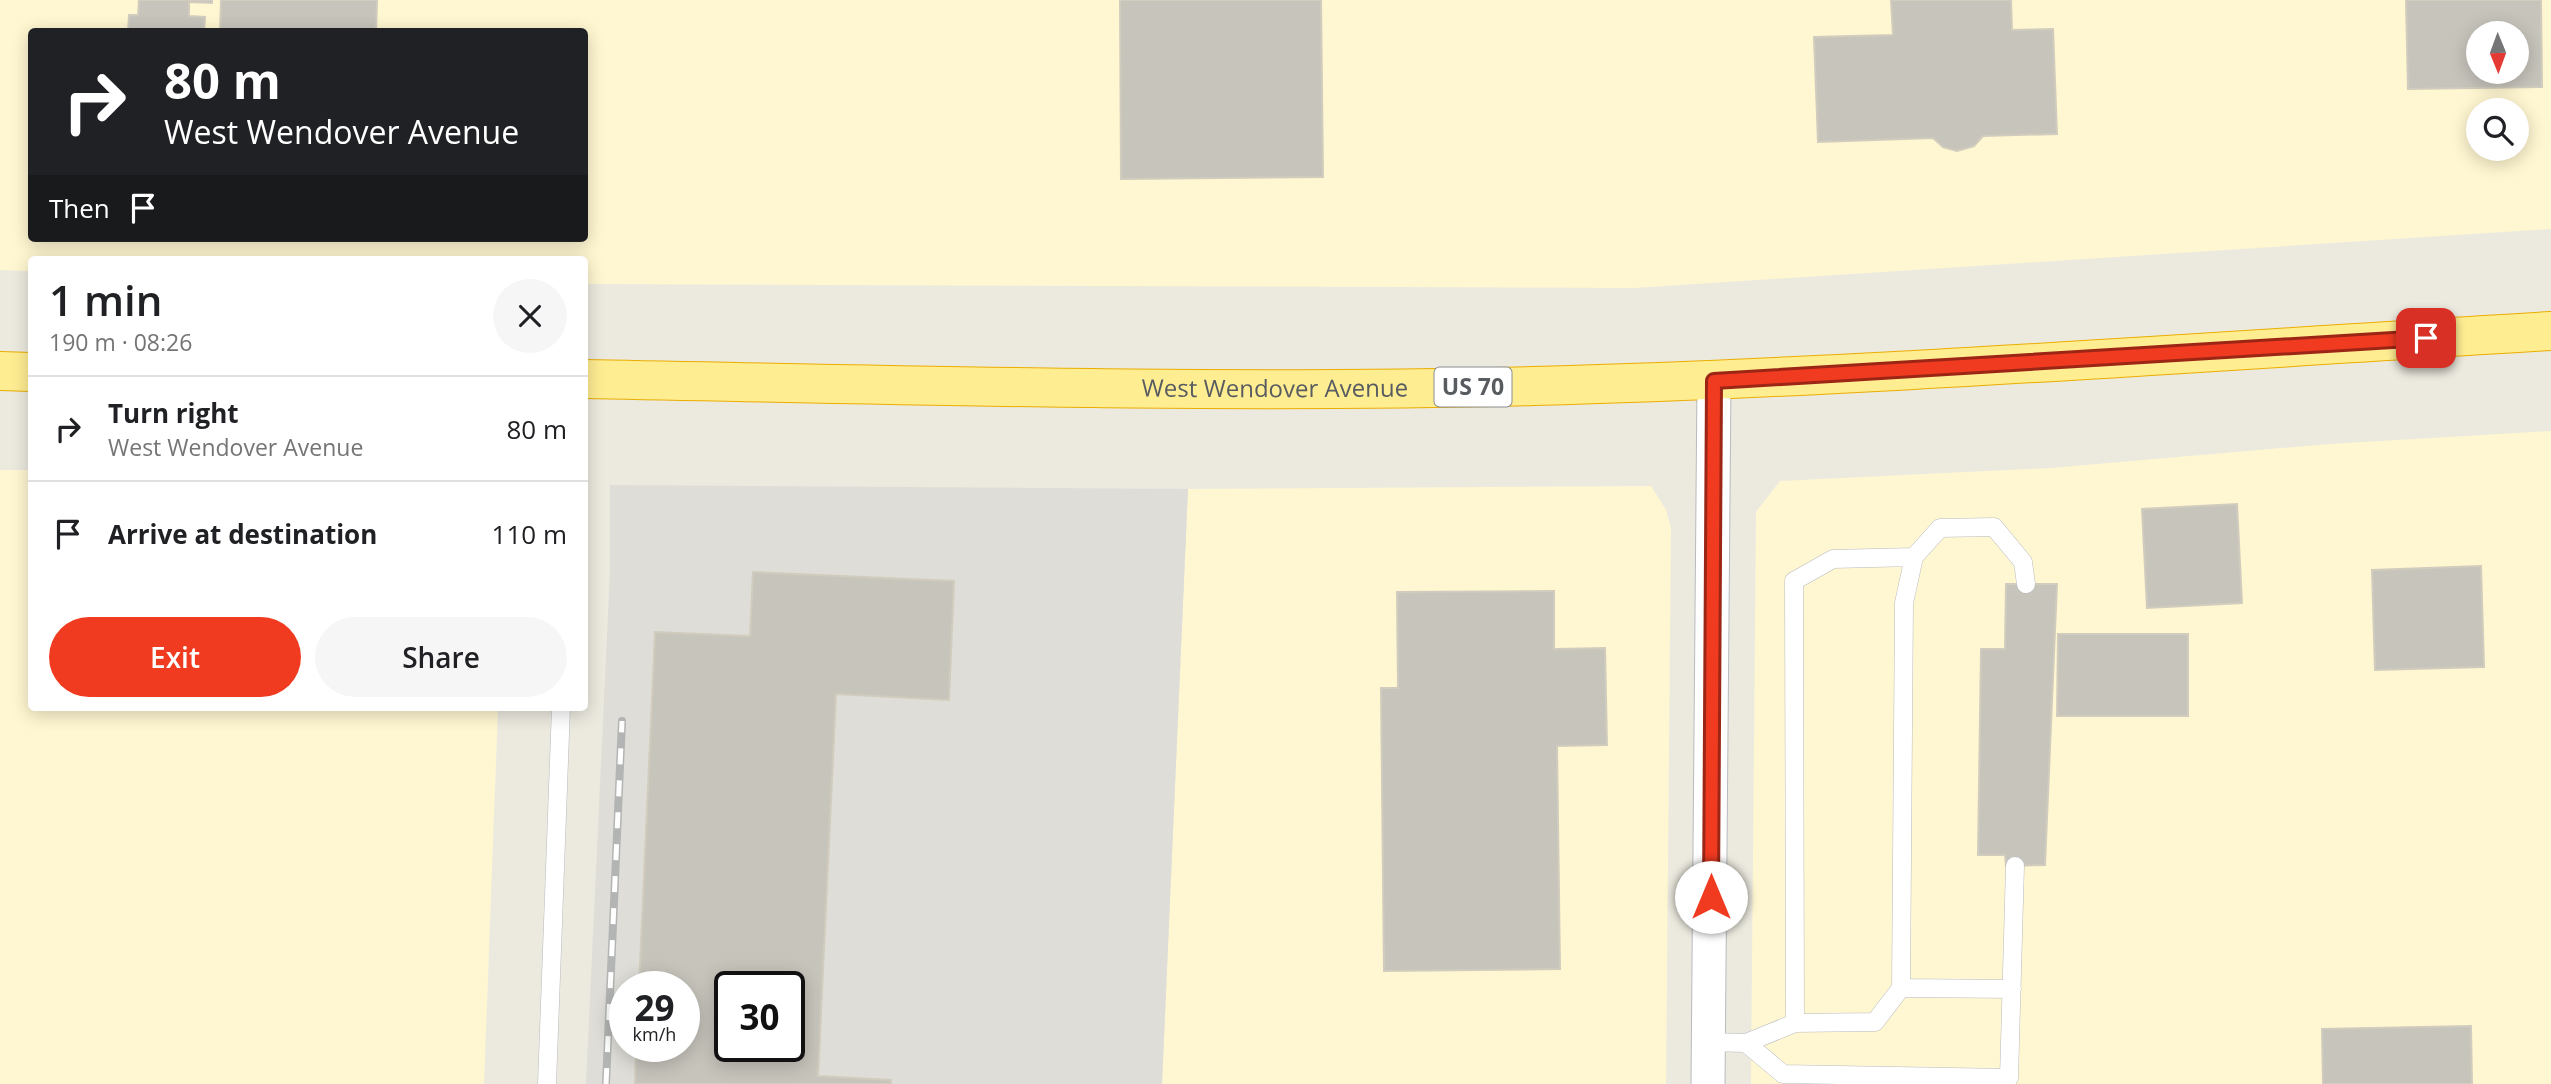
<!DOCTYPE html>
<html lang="en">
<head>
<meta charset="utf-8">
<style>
  :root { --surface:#fff; --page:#f6f6f6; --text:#202124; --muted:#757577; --line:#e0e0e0; --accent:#f03b21 }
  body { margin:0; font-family:"Open Sans",sans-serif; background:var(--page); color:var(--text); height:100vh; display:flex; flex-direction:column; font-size:26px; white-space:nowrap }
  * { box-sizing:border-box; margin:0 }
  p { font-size:23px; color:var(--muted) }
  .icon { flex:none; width:38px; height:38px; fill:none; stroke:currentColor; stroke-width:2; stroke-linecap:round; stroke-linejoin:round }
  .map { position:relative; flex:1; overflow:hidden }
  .drawer { position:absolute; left:28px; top:256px; width:560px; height:455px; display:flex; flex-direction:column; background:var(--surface); border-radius:7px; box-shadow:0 4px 18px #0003 }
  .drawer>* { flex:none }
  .top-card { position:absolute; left:28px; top:28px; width:560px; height:214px; border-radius:7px; box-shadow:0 4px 18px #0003; background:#202124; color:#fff; overflow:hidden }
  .needle { width:46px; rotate:179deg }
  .fabs { position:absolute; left:2466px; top:21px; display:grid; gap:14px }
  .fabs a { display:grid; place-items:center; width:63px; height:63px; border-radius:50%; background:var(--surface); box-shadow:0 4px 18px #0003; font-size:35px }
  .speed { position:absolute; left:609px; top:971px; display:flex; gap:14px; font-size:35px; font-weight:700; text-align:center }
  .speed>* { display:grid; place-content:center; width:91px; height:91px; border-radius:50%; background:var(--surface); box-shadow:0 4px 18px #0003; line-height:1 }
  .speed small { font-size:18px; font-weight:400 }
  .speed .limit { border:4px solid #111; border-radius:10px; background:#fff; color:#111 }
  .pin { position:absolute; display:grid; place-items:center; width:60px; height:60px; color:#fff; margin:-30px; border-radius:14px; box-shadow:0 4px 10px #0006 }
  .me { position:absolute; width:77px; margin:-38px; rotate:0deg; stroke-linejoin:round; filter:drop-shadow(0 0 5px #0008) }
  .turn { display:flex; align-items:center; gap:24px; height:147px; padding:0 21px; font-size:32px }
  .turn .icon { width:91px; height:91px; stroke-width:2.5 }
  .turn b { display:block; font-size:49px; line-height:60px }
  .then { display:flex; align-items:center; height:66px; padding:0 21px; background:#0003; gap:14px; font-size:26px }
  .round { display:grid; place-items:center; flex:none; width:74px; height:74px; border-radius:37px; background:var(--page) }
  .overview { display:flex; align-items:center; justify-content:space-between; height:119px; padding:0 21px }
  h1 { font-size:42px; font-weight:600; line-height:52px }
  .action { display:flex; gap:14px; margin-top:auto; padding:14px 21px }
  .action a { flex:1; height:80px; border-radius:42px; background:var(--accent); color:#fff; font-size:28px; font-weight:600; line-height:80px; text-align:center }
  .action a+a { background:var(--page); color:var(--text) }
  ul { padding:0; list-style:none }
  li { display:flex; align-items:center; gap:21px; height:105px; padding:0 21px; border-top:2px solid var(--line) }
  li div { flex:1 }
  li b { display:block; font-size:26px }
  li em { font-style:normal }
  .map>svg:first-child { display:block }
  .commercial { fill:#fff7d1; fill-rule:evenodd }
  .industrial { fill:#dfddd7; fill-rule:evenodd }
  .building { fill:#c7c4bc; stroke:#d1ccbd; stroke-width:2; fill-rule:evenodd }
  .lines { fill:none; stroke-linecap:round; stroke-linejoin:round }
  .service-casing { stroke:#b7babf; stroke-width:19 }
  .minor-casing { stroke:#b7babf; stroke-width:35 }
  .trunk-casing { stroke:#ebad00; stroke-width:40 }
  .service { stroke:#fff; stroke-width:18 }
  .minor { stroke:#fff; stroke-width:33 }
  .trunk { stroke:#ffed92; stroke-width:38 }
  .rail-casing { stroke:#b3b4b4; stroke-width:8 }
  .rail { stroke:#fff; stroke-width:5; stroke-dasharray:16; stroke-linecap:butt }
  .route-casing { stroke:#9c2615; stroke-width:18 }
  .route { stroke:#f03b21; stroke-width:12 }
  .labels { text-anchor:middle; stroke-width:5; stroke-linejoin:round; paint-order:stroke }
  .shield { fill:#fff; stroke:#8a8d90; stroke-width:2 }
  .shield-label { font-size:23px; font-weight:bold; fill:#585c61 }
  .street-label { font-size:24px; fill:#585c61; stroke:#fff }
</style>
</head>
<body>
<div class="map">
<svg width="2551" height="1084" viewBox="0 0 2551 1084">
  <rect width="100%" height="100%" fill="#eceadf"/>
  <!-- commercial -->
  <path class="commercial" d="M0,0H2551V229L1634,288L585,284L584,259H32L31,271L0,270ZM32,32H584V238H32ZM2478,33H2516V72H2478ZM2478,110H2516V149H2478Z
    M2551,431V1084H1751L1756,512L1780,481L2051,468L2330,444Z
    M0,470H31L32,707H498L484,1084H0Z
    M1651,486L1666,510L1671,528L1666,1084H1162L1188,489Z"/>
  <!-- industrial -->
  <path class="industrial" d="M610,485L1188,489L1162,1084H586L610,571ZM625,987H684V1046H625ZM730,987H789V1046H730Z"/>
  <!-- building -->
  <path class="building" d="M139,0H212V3L189,2V16L205,17L204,32H128L129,15H138Z
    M221,0H377L376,32H220Z
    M1120,0H1321L1323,177L1121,179Z
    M1891,0H2011L2012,30L2053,29L2057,134L1983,136L1974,146L1957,151L1943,147L1933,138L1818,142L1814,37L1893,35Z
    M2406,0H2541L2542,87L2408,89ZM2478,33H2516V72H2478Z
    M2237,504L2242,603L2147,608L2142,509Z
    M2481,566L2484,667L2375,670L2372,570Z
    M753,572L954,581L949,700L836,694L818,1076L891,1080V1084H635L636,1046H684V987H639L655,632L750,636ZM730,987H789V1046H730Z
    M2006,584H2057L2045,865L2006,866L2005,855H1978L1981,649H2005Z
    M1554,591V649L1605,648L1607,745L1557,746L1560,969L1384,971L1381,688H1398L1397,592Z
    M2058,634H2188V716H2057Z
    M2471,1026L2472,1084H2323L2322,1029Z"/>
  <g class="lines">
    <!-- service casing -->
    <g class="service-casing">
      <path id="service" d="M1901,988L2012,989
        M1795,1023L1794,581L1833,559L1914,557
        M1709,1042L1746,1043L1795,1023L1875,1022L1901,988L1904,603L1914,557L1940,528L1994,527L2023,562L2026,584
        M1746,1043L1783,1074L2009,1078L2015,866
        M547,1084L561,707"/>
    </g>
    <!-- minor casing -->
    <g class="minor-casing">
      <path id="minor" d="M1708,1084L1714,381"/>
    </g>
    <!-- trunk casing -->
    <g class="trunk-casing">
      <g id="trunk">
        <path d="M0,371L32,372"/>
        <path id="s1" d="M584,379C901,385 1218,394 1534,386C1873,377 2212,351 2551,331"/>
      </g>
    </g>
    <!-- service -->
    <use href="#service" class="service"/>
    <!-- minor -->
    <use href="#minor" class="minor"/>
    <!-- trunk -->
    <use href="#trunk" class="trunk"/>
    <!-- rail casing -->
    <g class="rail-casing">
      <path id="rail" d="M606,1084L622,721"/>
    </g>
    <!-- rail -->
    <use href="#rail" class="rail"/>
  </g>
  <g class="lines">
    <!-- route casing -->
    <g class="route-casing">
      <path id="route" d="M1711,897L1714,381L2426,338"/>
    </g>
    <!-- route -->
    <use href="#route" class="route"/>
  </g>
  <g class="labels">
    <!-- shield labels -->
    <rect class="shield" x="1434.5" y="367.5" width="77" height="39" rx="5"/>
    <g class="shield-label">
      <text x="1473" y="395">US 70</text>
    </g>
    <!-- street labels -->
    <g class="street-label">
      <text dy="8" stroke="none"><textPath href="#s1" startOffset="691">West Wendover Avenue</textPath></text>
    </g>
  </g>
</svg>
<div class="fabs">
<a><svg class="needle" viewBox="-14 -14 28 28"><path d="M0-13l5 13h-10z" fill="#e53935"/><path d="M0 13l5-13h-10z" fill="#757577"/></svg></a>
<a><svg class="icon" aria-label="search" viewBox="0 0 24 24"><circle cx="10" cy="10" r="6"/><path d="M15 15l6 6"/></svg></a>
</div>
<div class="speed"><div>29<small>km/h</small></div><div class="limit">30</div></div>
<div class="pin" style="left:2426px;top:338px;background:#d93025"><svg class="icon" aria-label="arrive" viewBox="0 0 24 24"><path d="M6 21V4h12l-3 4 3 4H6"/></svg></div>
<svg class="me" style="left:1711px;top:897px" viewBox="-20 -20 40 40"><circle r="19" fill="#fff"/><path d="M0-13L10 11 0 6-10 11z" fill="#f03b21"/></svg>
<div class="top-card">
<div class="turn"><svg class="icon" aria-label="right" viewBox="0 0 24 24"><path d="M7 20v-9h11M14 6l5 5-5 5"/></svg><div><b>80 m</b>West Wendover Avenue</div></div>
<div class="then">Then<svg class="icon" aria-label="arrive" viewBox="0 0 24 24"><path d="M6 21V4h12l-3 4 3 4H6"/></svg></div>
</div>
<section class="drawer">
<div class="overview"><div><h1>1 min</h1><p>190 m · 08:26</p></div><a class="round"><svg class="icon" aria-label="close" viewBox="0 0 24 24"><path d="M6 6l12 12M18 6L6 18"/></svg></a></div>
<ul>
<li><svg class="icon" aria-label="right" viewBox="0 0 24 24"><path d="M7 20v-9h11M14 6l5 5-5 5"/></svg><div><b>Turn right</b><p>West Wendover Avenue</p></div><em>80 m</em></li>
<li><svg class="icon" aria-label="arrive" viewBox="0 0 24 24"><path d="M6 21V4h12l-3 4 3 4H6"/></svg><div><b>Arrive at destination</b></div><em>110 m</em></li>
</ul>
<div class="action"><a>Exit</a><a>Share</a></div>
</section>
</div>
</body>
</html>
